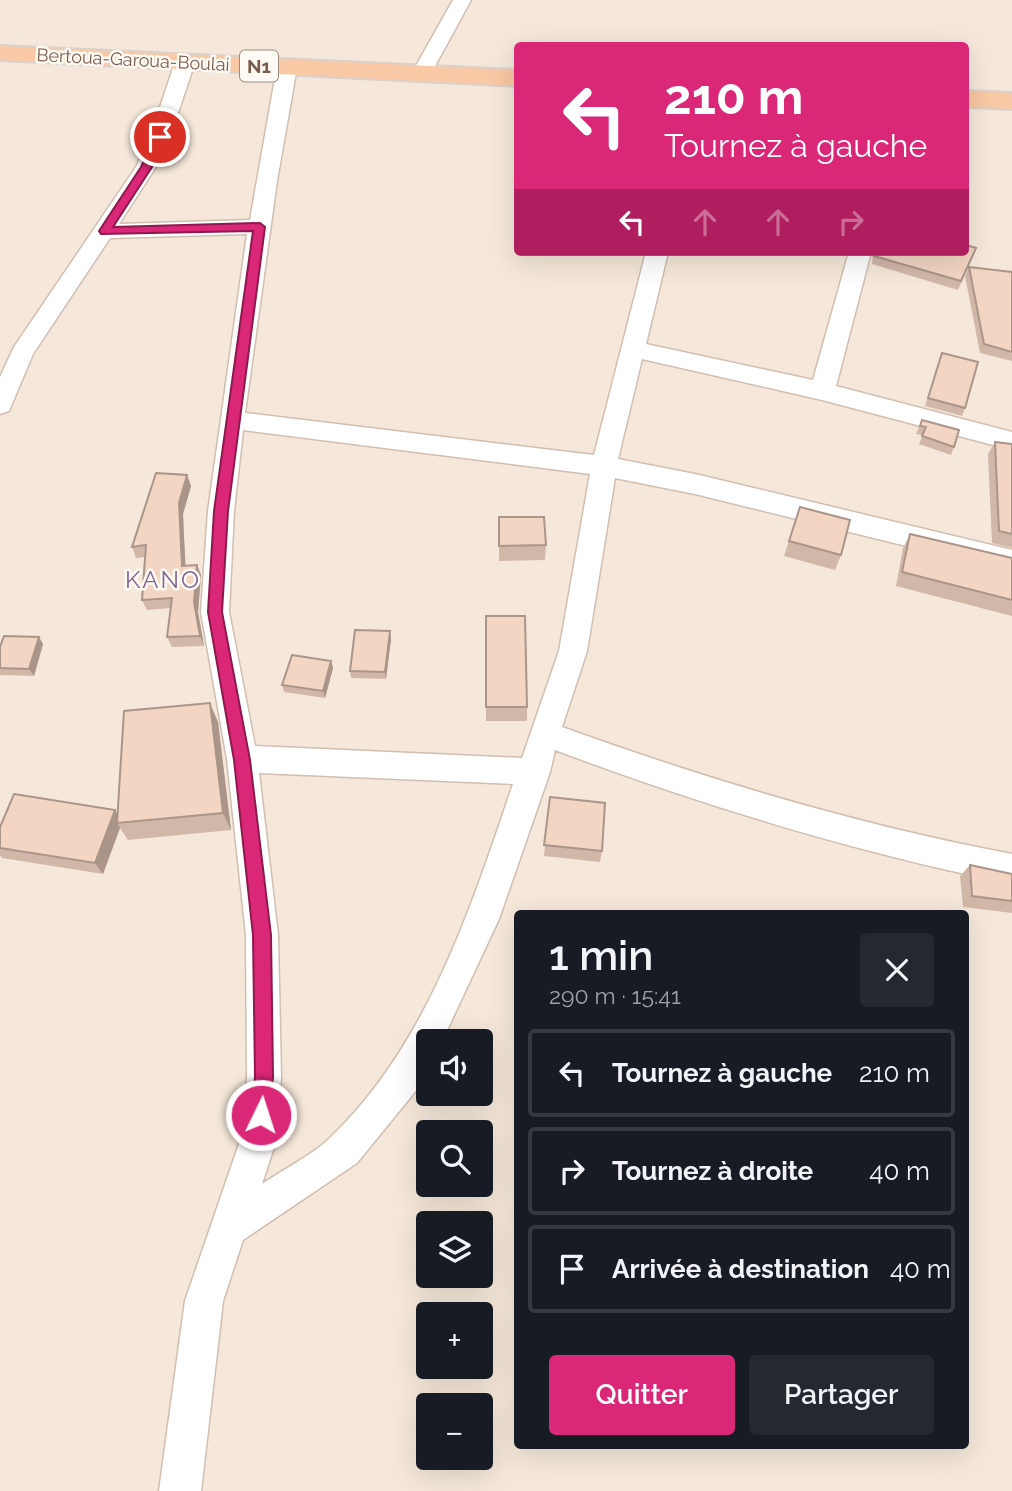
<!DOCTYPE html>
<html lang="fr">
<head>
<meta charset="utf-8">
<style>
  :root { --surface:#171b24; --page:#242831; --text:#f1f3f6; --muted:#9ea1a6; --line:#363941; --accent:#db2777 }
  body { margin:0; font-family:Raleway,sans-serif; background:var(--page); color:var(--text); height:100vh; display:flex; flex-direction:column; font-size:26px; white-space:nowrap }
  * { box-sizing:border-box; margin:0 }
  p { font-size:23px; color:var(--muted) }
  .icon { flex:none; width:38px; height:38px; fill:none; stroke:currentColor; stroke-width:2; stroke-linecap:round; stroke-linejoin:round }
  .map { position:relative; flex:1; overflow:hidden }
  .drawer { position:absolute; left:514px; top:910px; width:455px; height:539px; display:flex; flex-direction:column; background:var(--surface); border-radius:7px; box-shadow:0 7px 28px #0002 }
  .drawer>* { flex:none }
  .guide { position:absolute; left:514px; top:42px; width:455px; height:214px; border-radius:7px; box-shadow:0 7px 28px #0002; background:#db2777; color:#fff; overflow:hidden }
  .controls { position:absolute; left:416px; top:1029px; display:grid; gap:14px }
  .controls a { display:grid; place-items:center; width:77px; height:77px; border-radius:7px; background:var(--surface); box-shadow:0 7px 28px #0002; font-size:35px }
  .pin { position:absolute; display:grid; place-items:center; width:60px; height:60px; color:#fff; margin:-30px; border:4px solid #fff; border-radius:50%; box-shadow:0 2px 7px #0007 }
  .me { position:absolute; width:77px; margin:-38px; rotate:4deg; stroke-linejoin:round; filter:drop-shadow(0 0 5px #0008) }
  .turn { display:flex; align-items:center; gap:24px; height:147px; padding:0 35px; font-size:32px }
  .turn .icon { width:91px; height:91px; stroke-width:2.5 }
  .turn b { display:block; font-size:49px; line-height:60px }
  .lanes { display:flex; align-items:center; height:66px; padding:0 35px; background:#0003; justify-content:center; gap:35px; direction:ltr }
  .lanes .off { opacity:.35 }
  .round { display:grid; place-items:center; flex:none; width:74px; height:74px; border-radius:7px; background:var(--page) }
  .overview { display:flex; align-items:center; justify-content:space-between; height:119px; padding:0 35px }
  h1 { font-size:42px; font-weight:600; line-height:52px }
  .primary-button { display:flex; gap:14px; margin-top:auto; padding:14px 35px }
  .primary-button a { flex:1; height:80px; border-radius:7px; background:var(--accent); color:#fff; font-size:28px; font-weight:600; line-height:80px; text-align:center }
  .primary-button a+a { background:var(--page); color:var(--text) }
  ul { padding:0; list-style:none }
  li { display:flex; align-items:center; gap:21px; height:88px; margin:0 14px 10px; padding:0 21px; border:4px solid var(--line); border-radius:7px }
  li div { flex:1 }
  li b { display:block; font-size:26px }
  li em { font-style:normal }
  .map>svg:first-child { display:block }
  .residential { fill:#f5e8da; fill-rule:evenodd }
  .lines { fill:none; stroke-linecap:round; stroke-linejoin:round }
  .minor-casing { stroke:#d1beb0; stroke-width:3 }
  .trunk-casing { stroke:#dad1cd; stroke-width:4 }
  .minor { fill:#fff; fill-rule:evenodd }
  .trunk { fill:#f9c8a4; fill-rule:evenodd }
  .wall { fill:#d1b7a8 }
  .shaded-wall { fill:#aa9588 }
  .building { fill:#f3d5c3; stroke:#aa9588; stroke-width:2 }
  .route { fill:#db2777; stroke:#8e194d; stroke-width:2 }
  .labels { text-anchor:middle; stroke-width:5; stroke-linejoin:round; paint-order:stroke }
  .far-street-label { font-size:18px; fill:#7a5c4d; stroke:#fffaf3 }
  .shield { fill:#fffaf3; stroke:#a28b7f; stroke-width:2 }
  .shield-label { font-size:19px; font-weight:bold; fill:#7a5c4d }
  .quarter-label { font-size:24px; letter-spacing:2px; fill:#846695; stroke:#fffaf3 }
</style>
</head>
<body>
<div class="map">
<svg width="1012" height="1491" viewBox="0 0 1012 1491">
  <rect width="100%" height="100%" fill="#fdf6ec"/>
  <!-- residential -->
  <path class="residential" d="M0,0H1012V1491H0ZM518,46H966V252H518ZM518,914H966V1446H518ZM429,1041H481V1094H429ZM429,1132H481V1185H429ZM429,1223H481V1276H429ZM429,1314H481V1367H429ZM429,1405H481V1458H429Z"/>
  <g class="lines">
    <!-- minor casing -->
    <g class="minor-casing">
      <path id="minor" d="M453,0H471L429,77H415L412,73Z
        M185,56L195,62L170,137L156,167L119,224L250,220L277,67L287,61L297,67L277,181L245,413L594,455L646,252H668L646,344L813,380L849,252H871L836,386L1012,432V450L822,400L642,359L618,459L695,474L1012,550V572L695,494L615,478L587,651L562,727C709,780 858,825 1012,854V884C855,852 704,806 555,750L550,772L499,919L442,1041H429V1071L423,1082L357,1163L243,1240L223,1301L201,1491H159L185,1301L242,1135L247,1077L246,935L227,759L201,612L208,511L247,234L110,238L33,354L9,411L0,414V377L14,347L136,167L150,137L175,62ZM243,430L590,474L559,651L522,758L255,746L229,612L234,511ZM259,773L513,784C471,908 428,1043 332,1136C313,1155 284,1169 262,1184L278,1135L281,1077L278,935Z"/>
    </g>
    <!-- trunk casing -->
    <g class="trunk-casing">
      <path id="trunk" d="M0,46L518,70V86L0,60Z
        M966,91L1012,93V109L966,107Z"/>
    </g>
    <!-- minor -->
    <use href="#minor" class="minor"/>
    <!-- trunk -->
    <use href="#trunk" class="trunk"/>
  </g>
  <!-- wall -->
  <path class="wall" d="M976,248L958,290L872,264L873,252H966Z
    M969,267L1012,272V361L980,353L965,276Z
    M942,353L965,408L962,416L925,406Z
    M922,420L954,447L951,455L919,444L923,435L916,434Z
    M995,442L1012,444V548L992,543L988,454Z
    M187,475L191,486L183,514L185,566L197,565L201,575L198,612L204,646L172,647L167,637L171,608L147,610L142,600L145,557L136,558L132,547Z
    M800,507L841,555L835,570L784,556Z
    M499,517L546,545L545,560L499,561Z
    M910,534L1012,558V616L896,586L903,548Z
    M390,631L391,639L386,679L351,678L350,671Z
    M43,644L34,676L0,675V647Z
    M331,661L333,668L325,698L284,692L282,685Z
    M486,707H527V721H486Z
    M218,722L231,830L128,840L120,828L103,874L2,858L0,855V827L117,814Z
    M550,797L602,851L600,862L544,856Z
    M970,865L1012,874V913L963,907L960,876Z"/>
  <!-- shaded-wall -->
  <path class="shaded-wall" d="M187,475L191,486L183,514L186,576L182,566L179,503Z
    M197,565L201,575L198,612L204,646L200,636L194,602Z
    M390,631L391,639L386,679L385,672Z
    M39,637L43,644L34,676L29,669Z
    M331,661L333,668L325,698L323,691Z
    M210,703L218,722L231,830L223,813Z
    M115,810L123,822L117,823L120,828L103,874L95,863Z"/>
  <!-- building -->
  <path class="building" d="M966,245L976,248L961,281L874,256L875,252H966Z
    M969,267L1012,272V352L984,344Z
    M942,353L978,362L965,408L928,398Z
    M922,420L959,430L954,447L922,436L926,427L920,426Z
    M995,442L1012,444V534L999,531Z
    M156,473L187,475L179,503L182,566L197,565L194,602L200,636L167,637L172,598L142,600L146,545L132,547Z
    M800,507L850,520L841,555L789,541Z
    M499,517H544L546,545L499,546Z
    M910,534L1012,558V600L902,572Z
    M486,616H525L527,707H486Z
    M355,630L390,631L385,672L350,671Z
    M4,636L39,637L29,669L0,668V647Z
    M292,655L331,661L323,691L282,685Z
    M210,703L223,813L117,823L124,711Z
    M14,794L115,810L95,863L0,848V827Z
    M550,797L605,803L602,851L544,845Z
    M970,865L1012,874V901L972,896Z"/>
  <!-- route -->
  <path class="route" d="M156,135L166,137L152,167L113,227L260,223L265,227L228,511L222,612L250,760L271,935L273,1077L268,1122L261,1125L254,1122L252,1115L255,1077L253,935L234,760L208,612L214,511L253,231L101,234L99,231L141,167Z"/>
  <g class="labels">
    <!-- far-street labels -->
    <g class="far-street-label">
      <text transform="translate(133 60) rotate(3)" y="6">Bertoua-Garoua-Boulai</text>
    </g>
    <!-- shield labels -->
    <rect class="shield" x="240" y="50.5" width="38" height="31" rx="5"/>
    <g class="shield-label">
      <text x="259" y="73">N1</text>
    </g>
    <!-- quarter labels -->
    <g class="quarter-label">
      <text x="163" y="588">KANO</text>
    </g>
  </g>
</svg>
<div class="controls">
<a><svg class="icon" aria-label="sound" viewBox="0 0 24 24"><path d="M4 9h4l5-4v14l-5-4H4zM17 9q2 3 0 6"/></svg></a>
<a><svg class="icon" aria-label="search" viewBox="0 0 24 24"><circle cx="10" cy="10" r="6"/><path d="M15 15l6 6"/></svg></a>
<a><svg class="icon" aria-label="layers" viewBox="0 0 24 24"><path d="M12 4l9 5-9 5-9-5zM3 14l9 5 9-5"/></svg></a>
<a>+</a>
<a>−</a>
</div>
<div class="pin" style="left:160px;top:137px;background:#d93025"><svg class="icon" aria-label="arrive" viewBox="0 0 24 24"><path d="M6 21V4h12l-3 4 3 4H6"/></svg></div>
<svg class="me" style="left:261px;top:1115px" viewBox="-20 -20 40 40"><circle r="17" fill="#db2777" stroke="#fff" stroke-width="3"/><path d="M0-11L8 9 0 5-8 9z" fill="#fff"/></svg>
<div class="guide">
<div class="turn"><svg class="icon" aria-label="left" viewBox="0 0 24 24"><path d="M17 20v-9H6M10 6l-5 5 5 5"/></svg><div><b>210 m</b>Tournez à gauche</div></div>
<div class="lanes"><svg class="icon" aria-label="left" viewBox="0 0 24 24"><path d="M17 20v-9H6M10 6l-5 5 5 5"/></svg><svg class="icon off" aria-label="ahead" viewBox="0 0 24 24"><path d="M12 20V5M6 11l6-6 6 6"/></svg><svg class="icon off" aria-label="ahead" viewBox="0 0 24 24"><path d="M12 20V5M6 11l6-6 6 6"/></svg><svg class="icon off" aria-label="right" viewBox="0 0 24 24"><path d="M7 20v-9h11M14 6l5 5-5 5"/></svg></div>
</div>
<section class="drawer">
<div class="overview"><div><h1>1 min</h1><p>290 m · 15:41</p></div><a class="round"><svg class="icon" aria-label="close" viewBox="0 0 24 24"><path d="M6 6l12 12M18 6L6 18"/></svg></a></div>
<ul>
<li><svg class="icon" aria-label="left" viewBox="0 0 24 24"><path d="M17 20v-9H6M10 6l-5 5 5 5"/></svg><div><b>Tournez à gauche</b></div><em>210 m</em></li>
<li><svg class="icon" aria-label="right" viewBox="0 0 24 24"><path d="M7 20v-9h11M14 6l5 5-5 5"/></svg><div><b>Tournez à droite</b></div><em>40 m</em></li>
<li><svg class="icon" aria-label="arrive" viewBox="0 0 24 24"><path d="M6 21V4h12l-3 4 3 4H6"/></svg><div><b>Arrivée à destination</b></div><em>40 m</em></li>
</ul>
<div class="primary-button"><a>Quitter</a><a>Partager</a></div>
</section>
</div>
</body>
</html>
